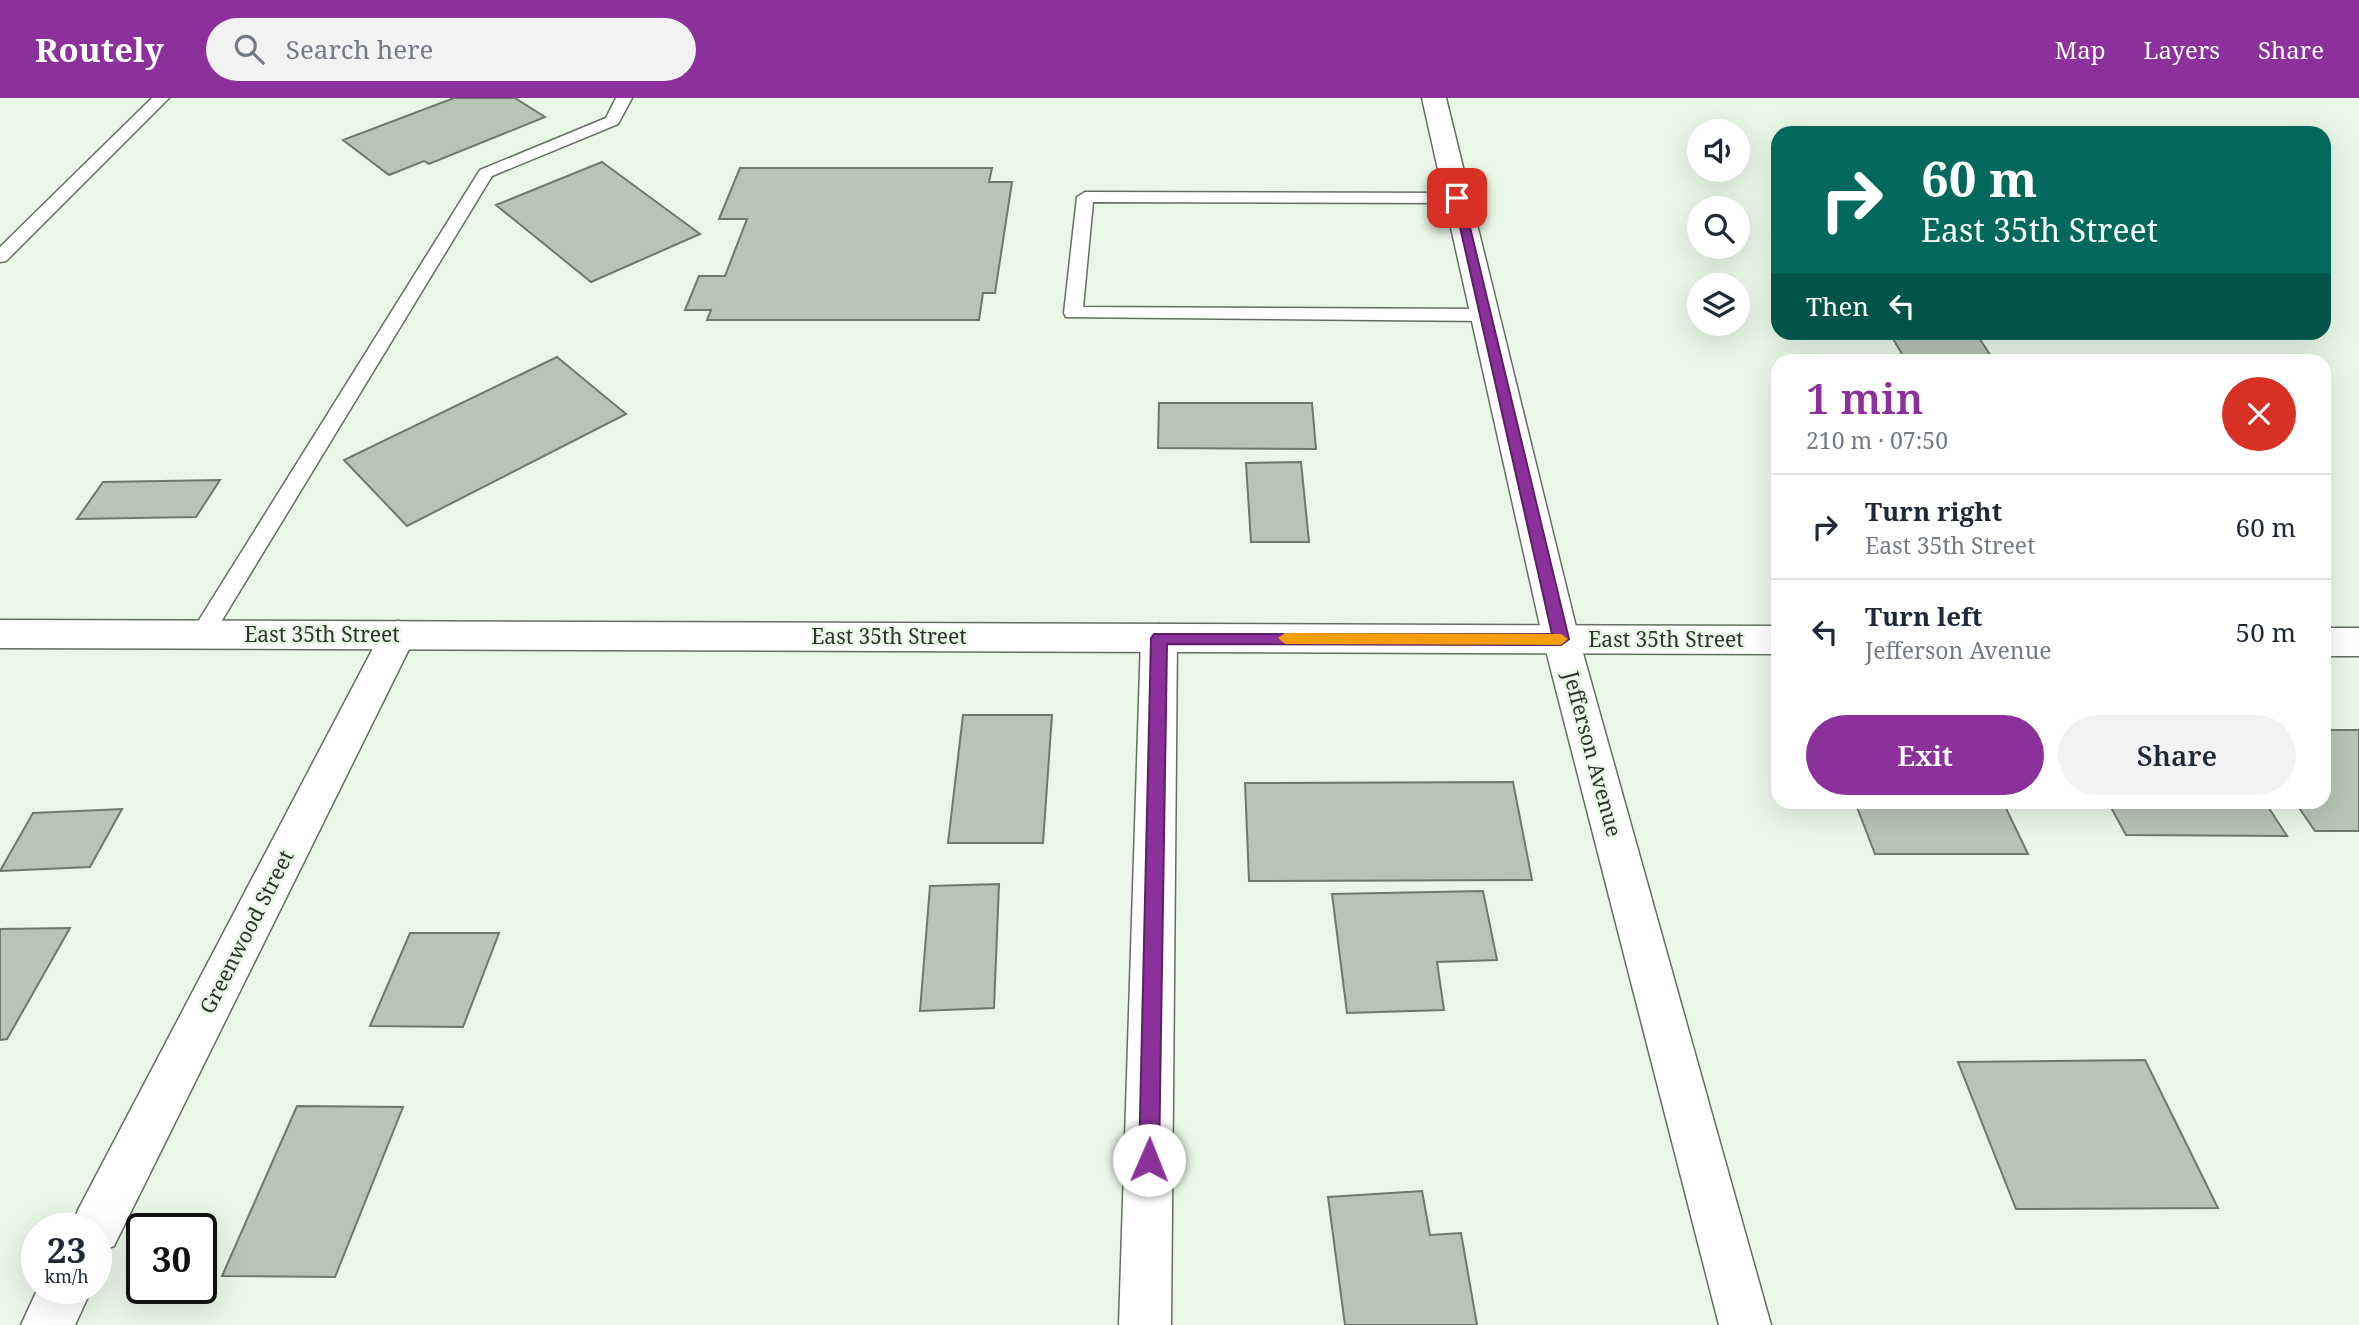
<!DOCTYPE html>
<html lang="en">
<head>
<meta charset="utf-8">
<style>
  :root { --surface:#fff; --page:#f2f2f3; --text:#1f2937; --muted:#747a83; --line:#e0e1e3; --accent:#8c319b }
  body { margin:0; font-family:"Noto Serif",serif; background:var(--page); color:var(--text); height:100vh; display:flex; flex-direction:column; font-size:26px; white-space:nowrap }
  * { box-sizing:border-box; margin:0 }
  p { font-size:23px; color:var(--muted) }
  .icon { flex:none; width:38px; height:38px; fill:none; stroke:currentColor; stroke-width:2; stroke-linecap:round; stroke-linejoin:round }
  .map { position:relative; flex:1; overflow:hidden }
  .panel { position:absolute; left:1771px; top:256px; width:560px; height:455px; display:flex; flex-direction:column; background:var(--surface); border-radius:21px; box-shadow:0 7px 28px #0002 }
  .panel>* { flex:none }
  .top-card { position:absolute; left:1771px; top:28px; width:560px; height:214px; border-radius:21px; box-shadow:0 7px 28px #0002; background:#00695c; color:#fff; overflow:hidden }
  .fabs { position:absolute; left:1687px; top:21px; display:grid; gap:14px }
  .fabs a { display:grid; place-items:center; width:63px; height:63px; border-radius:50%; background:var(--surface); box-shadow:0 7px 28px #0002; font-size:35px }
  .speed { position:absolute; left:21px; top:1115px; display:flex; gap:14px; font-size:35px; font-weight:700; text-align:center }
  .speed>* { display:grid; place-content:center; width:91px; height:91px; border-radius:50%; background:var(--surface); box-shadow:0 7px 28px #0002; line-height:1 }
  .speed small { font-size:18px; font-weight:400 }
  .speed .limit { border:4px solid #111; border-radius:10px; background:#fff; color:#111 }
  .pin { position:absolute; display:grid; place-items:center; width:60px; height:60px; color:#fff; margin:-30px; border-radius:14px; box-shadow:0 4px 10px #0006 }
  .me { position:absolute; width:77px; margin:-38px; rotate:1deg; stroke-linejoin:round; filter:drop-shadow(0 0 5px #0008) }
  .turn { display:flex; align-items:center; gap:24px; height:147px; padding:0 35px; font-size:32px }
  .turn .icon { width:91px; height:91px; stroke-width:2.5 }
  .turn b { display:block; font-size:49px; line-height:60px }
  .then { display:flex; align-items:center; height:66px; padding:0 35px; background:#0003; gap:14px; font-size:26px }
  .round { display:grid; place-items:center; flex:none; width:74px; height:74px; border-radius:37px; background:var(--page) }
  .head { display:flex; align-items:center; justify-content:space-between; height:119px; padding:0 35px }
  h1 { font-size:42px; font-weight:600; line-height:52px; color:var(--accent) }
  .button { display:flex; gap:14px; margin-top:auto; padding:14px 35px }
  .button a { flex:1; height:80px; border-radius:42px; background:var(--accent); color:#fff; font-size:28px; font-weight:600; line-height:80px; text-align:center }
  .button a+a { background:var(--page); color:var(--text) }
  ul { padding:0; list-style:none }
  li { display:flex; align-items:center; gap:21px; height:105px; padding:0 35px; border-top:2px solid var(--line) }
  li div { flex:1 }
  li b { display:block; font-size:26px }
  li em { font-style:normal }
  header { display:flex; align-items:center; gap:42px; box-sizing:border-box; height:98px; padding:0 35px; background:var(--accent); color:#fff }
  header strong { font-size:33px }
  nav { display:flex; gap:38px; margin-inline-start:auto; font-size:24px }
  .search { width:490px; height:63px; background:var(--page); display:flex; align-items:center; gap:18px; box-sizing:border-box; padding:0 24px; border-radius:38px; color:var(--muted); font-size:26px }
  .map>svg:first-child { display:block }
  .building { fill:#b7c5b5; stroke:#6d7a6b; stroke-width:2 }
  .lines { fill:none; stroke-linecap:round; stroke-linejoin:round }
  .service-casing { stroke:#637061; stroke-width:3 }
  .minor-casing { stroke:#637061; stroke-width:3 }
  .tertiary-casing { stroke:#637061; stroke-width:3 }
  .secondary-casing { stroke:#637061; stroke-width:3 }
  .service { fill:#fff; fill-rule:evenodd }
  .minor { fill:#fff; fill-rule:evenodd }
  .tertiary { fill:#fff; fill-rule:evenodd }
  .secondary { fill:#fff; fill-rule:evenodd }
  .route { fill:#8c319b; stroke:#5b2065; stroke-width:2 }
  .slow { fill:#f59e0b }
  .labels { text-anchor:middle; stroke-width:5; stroke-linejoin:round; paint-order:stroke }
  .street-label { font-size:21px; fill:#2e332d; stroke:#e8f7e6 }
</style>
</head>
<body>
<header>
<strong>Routely</strong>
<div class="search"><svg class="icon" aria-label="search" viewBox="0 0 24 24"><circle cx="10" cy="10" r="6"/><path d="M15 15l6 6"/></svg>Search here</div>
<nav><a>Map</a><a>Layers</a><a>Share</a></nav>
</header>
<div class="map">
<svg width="2359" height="1227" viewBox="0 0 2359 1227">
  <rect width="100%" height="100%" fill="#e8f7e6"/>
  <!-- building -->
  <path class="building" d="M454,0H515L545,19L429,66L424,63L389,77L343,42Z
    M602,64L700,136L591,184L496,107Z
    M740,70H992L989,84H1012L995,195H983L979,222H707L711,212H685L699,178H725L747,121H719Z
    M1889,234H1975L1993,261H1905Z
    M557,259L626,316L407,428L344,362Z
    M1159,305H1312L1316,351L1158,350Z
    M1301,364L1309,444H1251L1246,365Z
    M220,382L196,419L77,421L103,384Z
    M963,617H1052L1043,745H948Z
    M2324,632H2359V733H2315L2295,704H2324Z
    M1513,684L1532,782L1249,783L1245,685Z
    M1855,704H2003L2028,756H1875Z
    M2108,704H2265L2287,738L2126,737Z
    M122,711L90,769L0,773L33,715Z
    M999,786L994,910L920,913L930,788Z
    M1483,793L1497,862L1437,864L1444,912L1347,915L1332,796Z
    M70,830L7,941L0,942V831Z
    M410,835H499L463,929L370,928Z
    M2145,962L2218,1110L2016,1111L1958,964Z
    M297,1008L403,1009L335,1179L222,1178Z
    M1422,1093L1430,1137L1461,1135L1477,1227H1345L1328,1099Z"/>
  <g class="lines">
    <!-- service casing -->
    <g class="service-casing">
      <path id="service" d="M152,0H169L6,163L0,164V149Z
        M616,0H632L618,26L492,78L210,542L202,545L194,542L190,536L194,530L480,72L606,20Z
        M1085,94L1457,95L1465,100L1457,105L1093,104L1083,209L1485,211L1494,217L1485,223L1066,219L1064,215L1077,99Z"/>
    </g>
    <!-- minor casing -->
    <g class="minor-casing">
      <path id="minor" d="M398,523L411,527L416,537L114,1148L96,1155V1130H71L78,1112L380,537L385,527Z
        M1159,526L1172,530L1177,540L1171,1227H1119L1141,540L1146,530Z
        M38,1190H92L75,1227H21Z"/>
    </g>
    <!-- tertiary casing -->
    <g class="tertiary-casing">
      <path id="tertiary" d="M0,522L1778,528V556L0,550Z
        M2324,530H2359V558H2324Z"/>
    </g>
    <!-- secondary casing -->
    <g class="secondary-casing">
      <path id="secondary" d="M1422,0H1446L1579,541L1771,1227H1719L1543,541Z"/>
    </g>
    <!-- service -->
    <use href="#service" class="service"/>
    <!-- minor -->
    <use href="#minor" class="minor"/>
    <!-- tertiary -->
    <use href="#tertiary" class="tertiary"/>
    <!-- secondary -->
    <use href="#secondary" class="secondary"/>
  </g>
  <!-- route -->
  <path class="route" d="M1453,98L1463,100L1569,541L1561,547L1167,546L1159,1062L1156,1069L1149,1072L1142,1069L1139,1062L1151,540L1154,536H1552Z"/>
  <!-- slow -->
  <path class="slow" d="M1285,535L1561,536L1568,541L1561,547L1285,546L1278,540Z"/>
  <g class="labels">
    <!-- street labels -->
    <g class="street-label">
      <text x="322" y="544">East 35th Street</text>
      <text x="889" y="546">East 35th Street</text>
      <text x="1666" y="549">East 35th Street</text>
      <text transform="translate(1592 656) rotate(75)" y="7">Jefferson Avenue</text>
      <text transform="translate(247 834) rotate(-63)" y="7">Greenwood Street</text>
    </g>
  </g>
</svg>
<div class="fabs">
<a><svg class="icon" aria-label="sound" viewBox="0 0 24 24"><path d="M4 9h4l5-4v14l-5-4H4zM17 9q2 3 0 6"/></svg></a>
<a><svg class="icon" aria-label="search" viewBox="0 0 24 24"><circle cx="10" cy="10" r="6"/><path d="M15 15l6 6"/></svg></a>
<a><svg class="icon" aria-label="layers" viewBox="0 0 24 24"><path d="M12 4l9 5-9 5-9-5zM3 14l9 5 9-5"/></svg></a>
</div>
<div class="speed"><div>23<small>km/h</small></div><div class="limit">30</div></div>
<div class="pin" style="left:1457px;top:100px;background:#d93025"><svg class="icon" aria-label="arrive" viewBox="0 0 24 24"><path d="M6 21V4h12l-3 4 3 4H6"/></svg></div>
<svg class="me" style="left:1149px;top:1062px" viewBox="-20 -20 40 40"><circle r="19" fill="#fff"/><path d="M0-13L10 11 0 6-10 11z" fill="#8c319b"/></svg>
<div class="top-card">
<div class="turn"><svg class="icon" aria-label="right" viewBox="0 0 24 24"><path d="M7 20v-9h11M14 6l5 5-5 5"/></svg><div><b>60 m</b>East 35th Street</div></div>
<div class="then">Then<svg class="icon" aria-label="left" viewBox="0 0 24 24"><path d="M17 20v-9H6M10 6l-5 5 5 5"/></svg></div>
</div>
<section class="panel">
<div class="head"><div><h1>1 min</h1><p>210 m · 07:50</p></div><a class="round" style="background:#d93025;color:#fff"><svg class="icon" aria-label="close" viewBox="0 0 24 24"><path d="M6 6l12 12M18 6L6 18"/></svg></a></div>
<ul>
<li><svg class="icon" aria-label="right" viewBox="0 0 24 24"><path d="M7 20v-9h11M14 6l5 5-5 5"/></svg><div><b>Turn right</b><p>East 35th Street</p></div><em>60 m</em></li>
<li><svg class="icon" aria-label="left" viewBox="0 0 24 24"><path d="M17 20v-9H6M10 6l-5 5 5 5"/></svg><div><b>Turn left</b><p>Jefferson Avenue</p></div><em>50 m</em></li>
</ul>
<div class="button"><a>Exit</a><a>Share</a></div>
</section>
</div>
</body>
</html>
